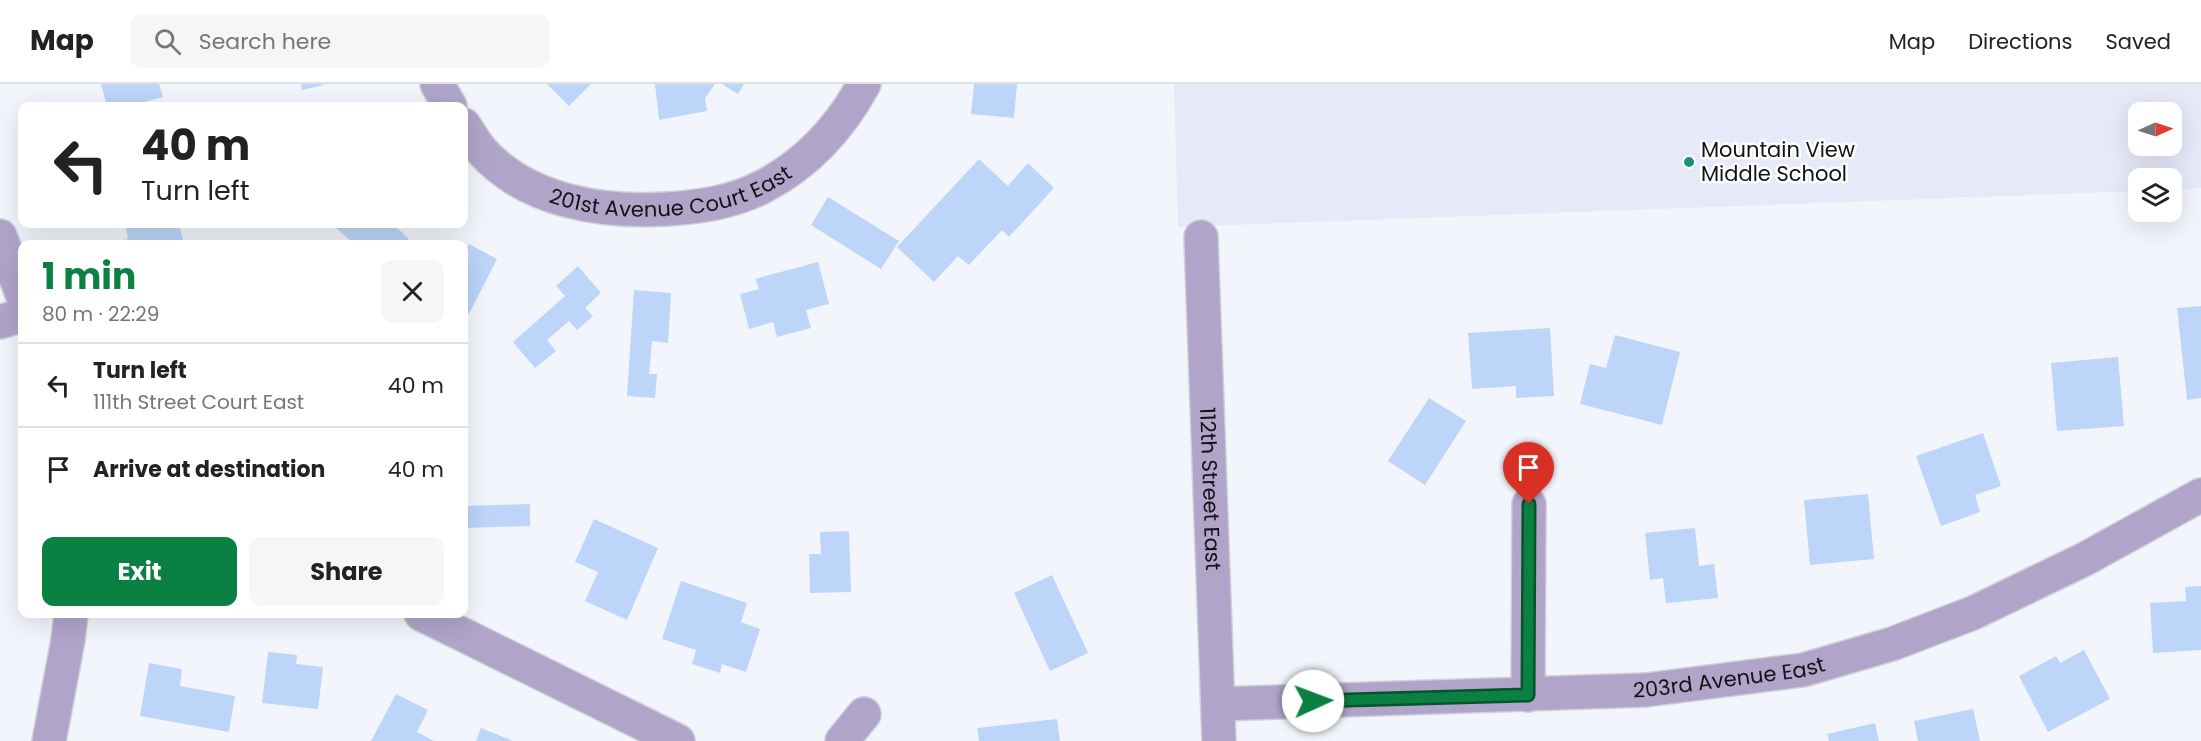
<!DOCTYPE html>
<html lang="en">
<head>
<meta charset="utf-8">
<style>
  :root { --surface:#fff; --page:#f6f6f6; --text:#222; --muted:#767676; --line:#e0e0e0; --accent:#0b8043 }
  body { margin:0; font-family:Poppins,sans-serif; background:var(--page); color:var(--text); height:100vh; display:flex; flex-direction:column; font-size:22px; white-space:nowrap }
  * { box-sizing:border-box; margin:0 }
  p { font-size:20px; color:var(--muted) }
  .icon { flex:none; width:33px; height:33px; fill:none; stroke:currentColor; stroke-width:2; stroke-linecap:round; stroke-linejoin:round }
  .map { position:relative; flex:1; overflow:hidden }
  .panel { position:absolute; left:18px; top:156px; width:450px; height:378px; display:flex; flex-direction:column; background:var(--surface); border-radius:12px; box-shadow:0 6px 24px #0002 }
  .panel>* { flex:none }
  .banner { position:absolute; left:18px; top:18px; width:450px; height:126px; border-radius:12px; box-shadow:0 6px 24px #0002; background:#fff; color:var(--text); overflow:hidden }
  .needle { width:39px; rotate:87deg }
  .controls { position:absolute; left:2128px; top:18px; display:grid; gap:12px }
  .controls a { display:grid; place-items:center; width:54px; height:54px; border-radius:12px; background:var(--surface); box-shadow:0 6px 24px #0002; font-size:30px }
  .pin { position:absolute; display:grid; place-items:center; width:51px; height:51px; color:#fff; margin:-62px -26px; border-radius:50% 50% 50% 0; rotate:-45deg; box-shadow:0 0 6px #0007 }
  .pin .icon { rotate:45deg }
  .me { position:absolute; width:66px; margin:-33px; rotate:88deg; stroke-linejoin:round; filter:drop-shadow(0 0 4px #0008) }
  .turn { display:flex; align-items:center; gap:21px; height:126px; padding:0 24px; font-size:27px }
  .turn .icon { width:78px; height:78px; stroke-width:2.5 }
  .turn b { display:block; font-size:42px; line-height:51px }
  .round { display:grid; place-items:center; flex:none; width:63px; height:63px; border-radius:12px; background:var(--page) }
  .summary { display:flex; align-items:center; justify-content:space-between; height:102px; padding:0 24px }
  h1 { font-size:36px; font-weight:700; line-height:45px; color:var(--accent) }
  .cta { display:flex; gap:12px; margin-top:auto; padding:12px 24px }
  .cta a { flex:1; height:69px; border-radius:12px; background:var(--accent); color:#fff; font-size:24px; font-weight:700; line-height:69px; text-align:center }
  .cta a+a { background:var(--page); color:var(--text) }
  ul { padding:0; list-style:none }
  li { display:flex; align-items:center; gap:18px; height:84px; padding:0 24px; border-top:2px solid var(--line) }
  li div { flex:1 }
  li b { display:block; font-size:22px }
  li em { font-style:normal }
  header { display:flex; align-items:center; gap:36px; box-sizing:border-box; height:84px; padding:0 30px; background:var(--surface); border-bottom:2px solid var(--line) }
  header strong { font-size:28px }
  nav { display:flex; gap:33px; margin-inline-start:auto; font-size:21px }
  .search { width:420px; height:54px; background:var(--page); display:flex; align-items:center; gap:15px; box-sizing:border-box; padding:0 21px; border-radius:12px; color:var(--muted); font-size:22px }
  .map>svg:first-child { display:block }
  .built { fill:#e6e9f8; fill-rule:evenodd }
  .building { fill:#bcd5f8 }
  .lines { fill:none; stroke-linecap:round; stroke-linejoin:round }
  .minor-casing { stroke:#cfd1d8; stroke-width:36 }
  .minor { stroke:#b0a5c9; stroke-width:33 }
  .route-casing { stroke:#07532c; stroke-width:15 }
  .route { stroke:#0b8043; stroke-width:10 }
  .poi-dot { fill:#199379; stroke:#fff; stroke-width:2 }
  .labels { text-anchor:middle; stroke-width:5; stroke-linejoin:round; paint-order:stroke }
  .poi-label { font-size:21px; fill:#121215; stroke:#fff; text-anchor:start }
  .street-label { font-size:21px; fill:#121215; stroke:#fff }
</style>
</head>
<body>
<header>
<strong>Map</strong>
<div class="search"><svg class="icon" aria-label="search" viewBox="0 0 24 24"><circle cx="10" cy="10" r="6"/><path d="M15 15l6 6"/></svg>Search here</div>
<nav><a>Map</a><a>Directions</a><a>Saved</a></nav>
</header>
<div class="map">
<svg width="2201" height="657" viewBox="0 0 2201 657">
  <rect width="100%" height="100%" fill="#f3f5fd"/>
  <!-- built -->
  <path class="built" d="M1174,0H2201V104L2172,106V94H2139V107L1178,143ZM2139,28H2172V62H2139Z"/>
  <!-- building -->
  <path class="building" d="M101,0H159L163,13L130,22H107Z
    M301,0H323V1L302,6Z
    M547,0H591L569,22Z
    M655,0H715L705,14L707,27L659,36Z
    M722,0H744L738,10Z
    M974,0H1017L1014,34L971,30Z
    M979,75L1008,102L1028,79L1054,104L1009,153L1002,146L969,181L958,172L934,198L897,163Z
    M828,113L899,157L881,185L811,141Z
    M125,140H179L184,160H118L117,158L128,155Z
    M332,140H393L409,155L404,160H354Z
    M469,160L497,175L469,230L464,227V171Z
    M818,178L829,220L806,226L811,244L777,253L773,238L749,245L740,210L759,205L755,195Z
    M578,182L601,209L585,224L593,232L577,246L569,237L547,256L556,267L535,284L513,258L565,212L556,202Z
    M634,206L671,209L668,259L652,257L649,290H657L655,314L627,312Z
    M2201,222V314L2187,316L2177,224Z
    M1550,244L1554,312L1516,314V302L1472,305L1468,249Z
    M1615,251L1680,268L1662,341L1580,320L1590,280L1606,284Z
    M2118,273L2124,342L2057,347L2051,279Z
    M1429,314L1466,337L1425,401L1388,377Z
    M1983,349L2001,402L1975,411L1980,428L1941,442L1916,372Z
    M1868,410L1874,475L1810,481L1804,416Z
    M530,420V442L464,444V422Z
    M594,435L658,464L627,536L585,517L598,488L575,478Z
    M1695,444L1699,482L1714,480L1718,514L1666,519L1663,494L1650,496L1645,449Z
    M849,447L851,508L810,509L809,470H821L820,448Z
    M1052,491L1088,569L1050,587L1014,509Z
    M681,497L747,519L741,538L760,545L746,588L722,580L720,589L692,580L696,566L662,555Z
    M2201,502V566L2153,569L2150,519L2186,517L2185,503Z
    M2084,566L2110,615L2048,648L2019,592L2056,572L2060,579Z
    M268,568L297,571L296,580L323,583L318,625L262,619Z
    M149,579L182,585L180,602L235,612L229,648L140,632Z
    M396,610L428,626L417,648L434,657H371Z
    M1973,625L1980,657H1918L1914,637Z
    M1057,635L1060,657H979L977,644Z
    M1875,639L1879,657H1829L1827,650Z
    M481,644L513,657H476Z"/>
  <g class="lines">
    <!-- minor casing -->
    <g class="minor-casing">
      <g id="minor">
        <path d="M437,0L450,22"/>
        <path id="s1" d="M464,41C470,50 475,59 482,67C527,118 604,129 667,125C701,123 734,118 764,102C808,79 840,44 864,0"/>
        <path d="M0,152L22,210"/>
        <path id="s2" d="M1201,153L1219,657"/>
        <path d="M0,238L22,231"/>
        <path d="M421,530L678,657"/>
        <path d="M1528,611L1529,420"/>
        <path id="s3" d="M1218,620L1646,606L1803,586L1892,560L1973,529L2085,475L2201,411"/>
        <path d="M49,657L68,556L71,530"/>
        <path d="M842,657L864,630"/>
      </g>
    </g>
    <!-- minor -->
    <use href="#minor" class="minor"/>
  </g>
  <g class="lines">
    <!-- route casing -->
    <g class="route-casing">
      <path id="route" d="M1313,617L1528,611L1529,420"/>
    </g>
    <!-- route -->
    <use href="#route" class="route"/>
  </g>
  <!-- markers -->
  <circle class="poi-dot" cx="1689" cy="78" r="6"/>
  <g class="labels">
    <!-- poi labels -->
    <g class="poi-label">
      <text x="1701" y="73">Mountain View<tspan x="1701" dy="24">Middle School</tspan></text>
    </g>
    <!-- street labels -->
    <g class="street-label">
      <text dy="7" stroke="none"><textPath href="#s1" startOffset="238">201st Avenue Court East</textPath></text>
      <text dy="7" stroke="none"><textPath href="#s2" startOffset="252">112th Street East</textPath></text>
      <text dy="7" stroke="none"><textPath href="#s3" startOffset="512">203rd Avenue East</textPath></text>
    </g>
  </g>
</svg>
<div class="controls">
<a><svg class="needle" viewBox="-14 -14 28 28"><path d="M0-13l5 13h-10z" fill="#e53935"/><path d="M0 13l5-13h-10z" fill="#767676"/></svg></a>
<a><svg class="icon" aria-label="layers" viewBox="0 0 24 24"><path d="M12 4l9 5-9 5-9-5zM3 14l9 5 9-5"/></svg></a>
</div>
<div class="pin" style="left:1529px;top:420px;background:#d93025"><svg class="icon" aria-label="arrive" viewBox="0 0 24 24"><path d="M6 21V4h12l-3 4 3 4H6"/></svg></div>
<svg class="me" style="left:1313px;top:617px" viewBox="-20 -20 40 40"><circle r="19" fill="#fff"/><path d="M0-13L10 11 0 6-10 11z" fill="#0b8043"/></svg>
<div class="banner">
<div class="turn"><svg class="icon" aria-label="left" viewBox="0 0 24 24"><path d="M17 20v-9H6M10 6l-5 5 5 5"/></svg><div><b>40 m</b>Turn left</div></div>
</div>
<section class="panel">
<div class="summary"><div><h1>1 min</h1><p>80 m · 22:29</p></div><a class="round"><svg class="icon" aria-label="close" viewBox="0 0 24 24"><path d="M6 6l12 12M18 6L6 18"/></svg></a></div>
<ul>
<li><svg class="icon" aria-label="left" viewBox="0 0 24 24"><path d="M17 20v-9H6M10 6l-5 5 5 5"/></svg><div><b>Turn left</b><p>111th Street Court East</p></div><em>40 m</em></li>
<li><svg class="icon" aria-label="arrive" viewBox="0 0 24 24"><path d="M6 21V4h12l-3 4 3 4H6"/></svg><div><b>Arrive at destination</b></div><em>40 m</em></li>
</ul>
<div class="cta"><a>Exit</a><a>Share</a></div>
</section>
</div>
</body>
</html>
